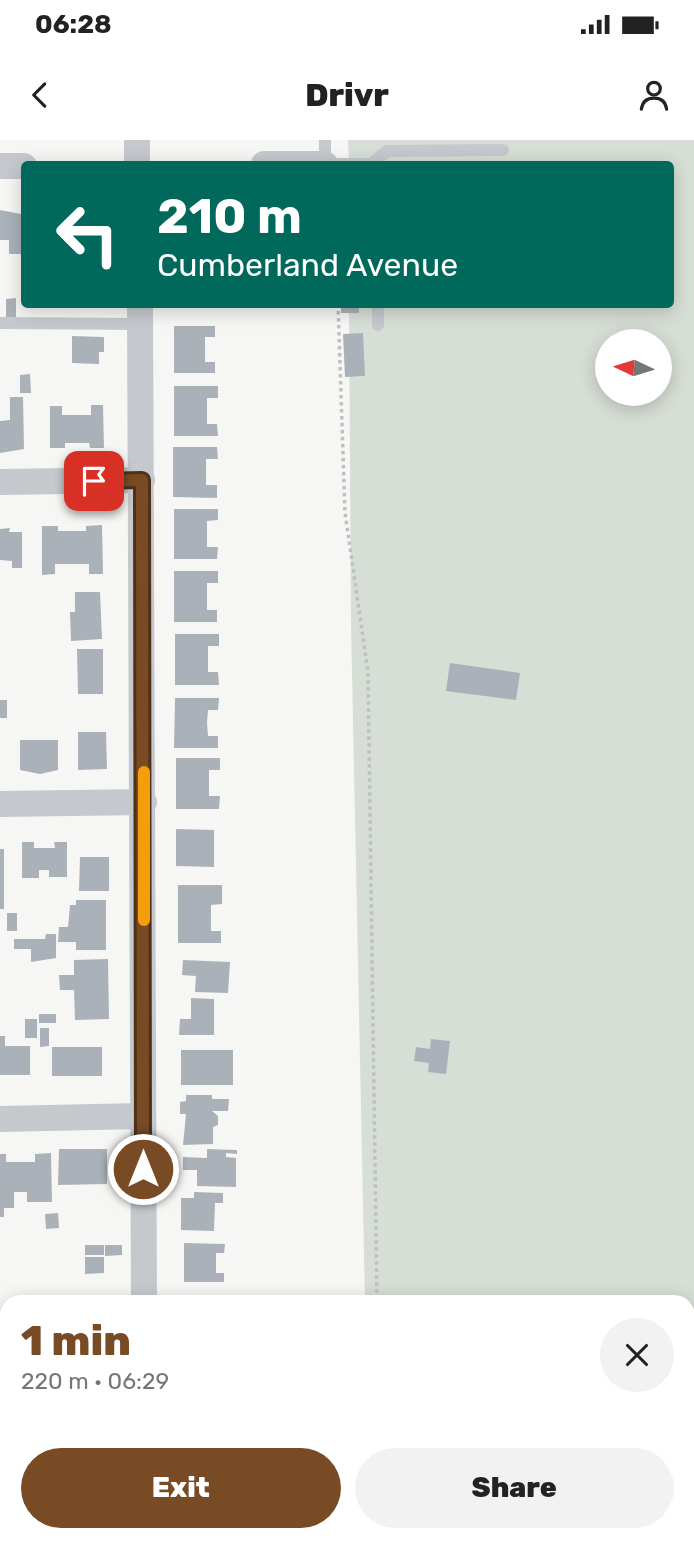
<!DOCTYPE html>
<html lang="en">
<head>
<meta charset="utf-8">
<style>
  :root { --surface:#fff; --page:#f2f2f2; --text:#222; --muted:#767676; --accent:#794b25 }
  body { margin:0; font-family:Rubik,sans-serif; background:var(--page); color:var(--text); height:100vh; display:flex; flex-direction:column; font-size:26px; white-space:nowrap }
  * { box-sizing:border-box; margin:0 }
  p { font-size:23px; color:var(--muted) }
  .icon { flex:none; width:38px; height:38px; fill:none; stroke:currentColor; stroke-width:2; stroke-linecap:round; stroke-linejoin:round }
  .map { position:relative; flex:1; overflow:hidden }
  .panel { position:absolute; left:0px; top:1155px; width:695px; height:247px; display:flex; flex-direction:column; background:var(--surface); border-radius:21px 21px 0 0; box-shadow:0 4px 18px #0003 }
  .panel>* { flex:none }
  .banner { position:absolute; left:21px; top:21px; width:653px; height:147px; border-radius:7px; box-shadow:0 4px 18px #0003; background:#00695c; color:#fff; overflow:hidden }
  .needle { width:46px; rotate:274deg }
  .buttons { position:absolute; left:595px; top:189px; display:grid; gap:14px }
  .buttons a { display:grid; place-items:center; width:77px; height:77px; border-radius:50%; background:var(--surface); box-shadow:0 4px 18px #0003; font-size:35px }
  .pin { position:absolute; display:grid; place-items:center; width:60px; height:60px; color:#fff; margin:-30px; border-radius:14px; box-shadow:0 4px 10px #0006 }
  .me { position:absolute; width:77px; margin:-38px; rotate:0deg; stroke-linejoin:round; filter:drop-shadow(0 0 5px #0008) }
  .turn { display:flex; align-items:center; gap:24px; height:147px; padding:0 21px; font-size:32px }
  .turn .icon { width:91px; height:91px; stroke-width:2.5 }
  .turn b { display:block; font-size:49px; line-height:60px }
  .round { display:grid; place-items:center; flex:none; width:74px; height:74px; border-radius:37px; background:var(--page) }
  .head { display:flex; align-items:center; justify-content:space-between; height:119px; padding:0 21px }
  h1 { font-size:42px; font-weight:800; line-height:52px; color:var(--accent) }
  .action { display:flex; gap:14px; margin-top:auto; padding:14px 21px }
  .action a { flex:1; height:80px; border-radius:42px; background:var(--accent); color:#fff; font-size:28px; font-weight:800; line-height:80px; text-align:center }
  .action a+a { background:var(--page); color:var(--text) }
  .status { display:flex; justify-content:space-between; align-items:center; height:49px; padding:0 35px; background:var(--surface); direction:ltr }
  .status svg { height:19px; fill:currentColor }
  header { display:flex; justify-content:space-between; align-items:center; height:91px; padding:0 21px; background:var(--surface); font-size:32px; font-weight:800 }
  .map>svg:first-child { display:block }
  .green { fill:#d7ded5; fill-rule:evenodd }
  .building { fill:#abb1b9 }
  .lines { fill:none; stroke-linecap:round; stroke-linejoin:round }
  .path { stroke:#bfc0c3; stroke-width:3.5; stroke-dasharray:3.5 3.5; stroke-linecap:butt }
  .lane { stroke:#c5c8cc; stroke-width:12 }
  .street { stroke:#c5c8cc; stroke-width:26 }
  .route-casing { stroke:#4f3118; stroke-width:18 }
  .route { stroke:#794b25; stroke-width:12 }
  .slow { stroke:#f59e0b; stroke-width:12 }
</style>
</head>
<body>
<div class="status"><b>06:28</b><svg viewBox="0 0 49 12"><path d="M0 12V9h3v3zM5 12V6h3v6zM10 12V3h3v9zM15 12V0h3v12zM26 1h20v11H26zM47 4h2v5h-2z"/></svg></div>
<header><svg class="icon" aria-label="back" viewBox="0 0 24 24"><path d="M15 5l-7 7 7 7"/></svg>Drivr<svg class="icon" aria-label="person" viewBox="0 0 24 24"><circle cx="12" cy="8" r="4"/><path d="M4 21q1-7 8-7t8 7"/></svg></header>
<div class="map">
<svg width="694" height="1401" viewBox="0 0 694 1401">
  <rect width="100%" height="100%" fill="#f6f7f4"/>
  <!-- green -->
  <path class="green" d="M348,0H694V1401H370V1395H688V1162H365L351,484L349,165L670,164V24H349ZM607,201H660V254H607Z"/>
  <!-- building -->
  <path class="building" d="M0,70L21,74V114H9V100H0Z
    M16,158V177H6V159Z
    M341,164H359V173H341Z
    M174,186H215V197H205V222H215V233H174Z
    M363,193L365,236L345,237L343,194Z
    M72,196L104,197V212H99V224L72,223Z
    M30,234L31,253H20V235Z
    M174,246H218V258H207V284H217L218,296H174Z
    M10,257H23L24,309L0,313V281L10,280Z
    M91,265H103L104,308H90L89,303H65V308H50V266H62V275H91Z
    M173,307H217L218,319H206V345H217V358L173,357Z
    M174,369H218V380L207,381V407H218L217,419H174Z
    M102,385L103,434H89V424H55V434L42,435V386H58V391H86V386Z
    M10,388L9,392H22V428H12V421L0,420V389Z
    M174,431H218V443H207V470H217V482H174Z
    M75,452H100L102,499L71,501L70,472H75Z
    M175,494H219V506H208V532H218L219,545H175Z
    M77,509H103V554H78Z
    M450,523L520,533L516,560L446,551Z
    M175,558H219L218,570H208L207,583L208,596H218V608H174Z
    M0,560H7V578H0Z
    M78,592H106L107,629L78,630Z
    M20,600H58V630L40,634L20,630Z
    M176,618H220V630H209V656H220L219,669H176Z
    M176,689L214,690V727L176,726Z
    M22,702H34V708H55L54,702H67V737H49V730H39V738H22Z
    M0,709H4V769H0Z
    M80,717H109V751H79Z
    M178,745H222V764L211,765V791H221V803H178Z
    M76,760H106V810H76V802H58L59,787H68L70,765H76Z
    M7,773H17V791H7Z
    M46,794H56V818L31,822V809H14V799H45Z
    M108,819L109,879L75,880L74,850H60L59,835H74V820Z
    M183,820L230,822L228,853L195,852L196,836L182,835Z
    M191,858L214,859V895H179L180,879H191Z
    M39,874H56V883H39Z
    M25,879H37V898H25Z
    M40,888H49V906L40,907Z
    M0,896H5V906H30V935H0Z
    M431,899L450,901L446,934L428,932L429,923L414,921L416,907L430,909Z
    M52,907H102V936H52Z
    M181,910H233V945H181Z
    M186,955H212V959H229L228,971H212L218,976V985L213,987V1004L183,1005L186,974H180V962L186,961Z
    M59,1009H107V1044L58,1045Z
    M207,1009L237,1010V1014L226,1013V1017L236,1018V1047L197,1046V1030H183V1017L207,1018Z
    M51,1013L52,1062H27V1052H14V1068H4V1077H0V1014H6V1022H35V1014Z
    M194,1052L223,1053V1063H215L214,1091L181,1090V1058H194Z
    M58,1073L59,1088L46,1089L45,1074Z
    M184,1103L225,1104L224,1113H216V1133H224V1142H184Z
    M85,1105H104V1115H85Z
    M105,1105H122V1115L105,1116Z
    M85,1117H104V1133L85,1134Z
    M688,1356H694L693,1377H688Z"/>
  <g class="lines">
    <!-- path -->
    <path class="path" d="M338,164L345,373L368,532L377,1162
      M380,1395V1401"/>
    <!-- lane -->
    <path class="lane" d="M325,0V24H371L387,11L503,10
      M378,164V185
      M0,183L141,184"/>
    <!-- street -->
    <path class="street" d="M137,0V24
      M264,24H325
      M0,26H24
      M140,164L144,1162
      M0,342L142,340
      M0,664L144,662
      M0,979L142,976
      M0,1254H7"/>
  </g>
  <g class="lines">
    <!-- route casing -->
    <g class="route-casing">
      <path id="route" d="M94,341L142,340L143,1029"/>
    </g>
    <!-- route -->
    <use href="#route" class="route"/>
    <!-- slow -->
    <path class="slow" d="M144,780V632"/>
  </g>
</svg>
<div class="buttons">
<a><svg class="needle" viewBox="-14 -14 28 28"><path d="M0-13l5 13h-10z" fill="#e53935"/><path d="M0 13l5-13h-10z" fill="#767676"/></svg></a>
</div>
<div class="pin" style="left:94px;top:341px;background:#d93025"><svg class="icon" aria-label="arrive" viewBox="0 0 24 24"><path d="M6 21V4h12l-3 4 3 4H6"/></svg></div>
<svg class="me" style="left:143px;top:1029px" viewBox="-20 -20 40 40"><circle r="17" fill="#794b25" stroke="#fff" stroke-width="3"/><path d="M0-11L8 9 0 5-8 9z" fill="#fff"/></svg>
<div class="banner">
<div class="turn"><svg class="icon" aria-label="left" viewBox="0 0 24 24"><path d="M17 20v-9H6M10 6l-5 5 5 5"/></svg><div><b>210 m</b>Cumberland Avenue</div></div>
</div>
<section class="panel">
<div class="head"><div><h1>1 min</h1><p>220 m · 06:29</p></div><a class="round"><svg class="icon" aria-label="close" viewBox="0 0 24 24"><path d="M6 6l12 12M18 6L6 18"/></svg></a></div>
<div class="action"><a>Exit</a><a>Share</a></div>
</section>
</div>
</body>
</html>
